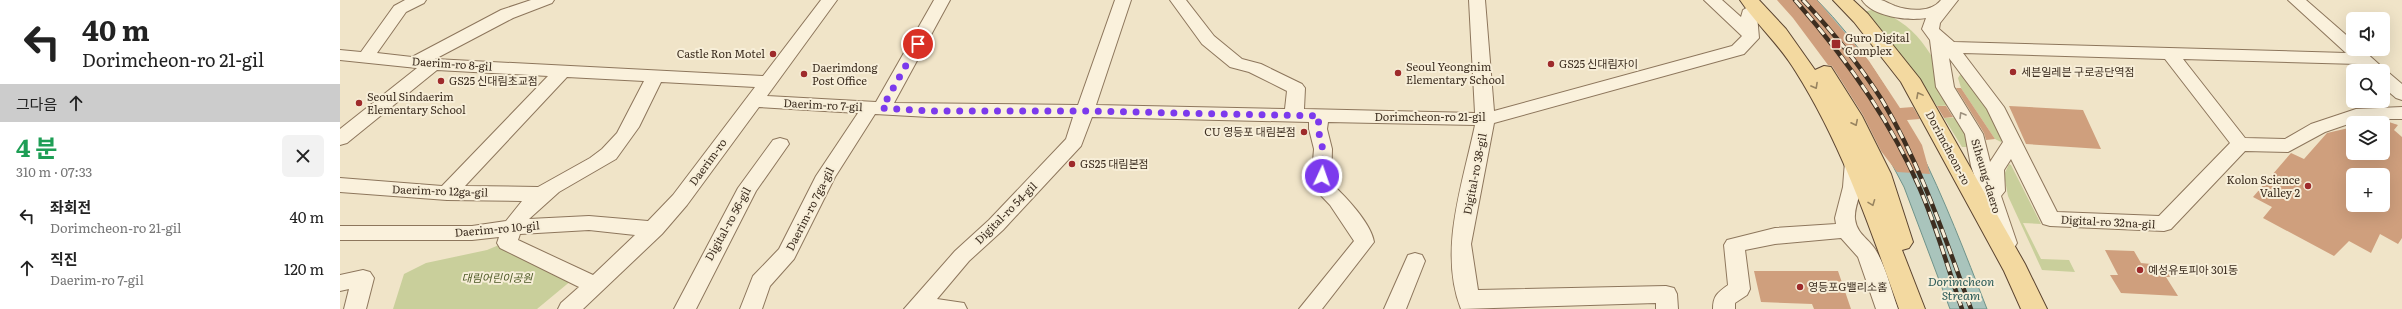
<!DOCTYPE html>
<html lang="ko">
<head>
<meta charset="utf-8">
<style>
  :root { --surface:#fff; --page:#f2f2f2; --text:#222; --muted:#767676 }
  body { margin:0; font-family:Literata,"Noto Sans KR",serif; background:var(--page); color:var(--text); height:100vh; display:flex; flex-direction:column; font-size:15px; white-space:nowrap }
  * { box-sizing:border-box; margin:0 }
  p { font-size:13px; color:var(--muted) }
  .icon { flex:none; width:22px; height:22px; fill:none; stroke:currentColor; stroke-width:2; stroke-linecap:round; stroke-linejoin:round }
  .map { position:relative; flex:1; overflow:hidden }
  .details { display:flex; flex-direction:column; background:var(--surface); width:340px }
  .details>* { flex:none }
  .banner { background:#fff; color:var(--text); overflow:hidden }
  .tools { position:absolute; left:2006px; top:12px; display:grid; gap:8px }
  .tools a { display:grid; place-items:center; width:44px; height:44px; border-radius:6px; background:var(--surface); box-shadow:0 4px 16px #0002; font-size:20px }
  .pin { position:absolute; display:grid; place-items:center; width:34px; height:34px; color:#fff; margin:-17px; border:2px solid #fff; border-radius:50%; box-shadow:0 1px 4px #0007 }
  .me { position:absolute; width:44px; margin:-22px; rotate:3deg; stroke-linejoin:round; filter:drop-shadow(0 0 3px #0008) }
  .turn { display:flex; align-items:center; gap:14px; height:84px; padding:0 16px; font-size:18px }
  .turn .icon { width:52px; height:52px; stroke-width:2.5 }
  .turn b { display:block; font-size:28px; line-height:34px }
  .then { display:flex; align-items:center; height:38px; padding:0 16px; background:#0003; gap:8px; font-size:15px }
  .round { display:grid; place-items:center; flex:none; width:42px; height:42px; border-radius:6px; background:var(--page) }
  .overview { display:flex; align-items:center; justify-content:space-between; height:68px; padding:0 16px }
  h1 { font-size:24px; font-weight:700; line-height:30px; color:#1e9e55 }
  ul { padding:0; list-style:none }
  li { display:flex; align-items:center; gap:12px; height:52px; padding:0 16px }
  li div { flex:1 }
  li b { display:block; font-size:15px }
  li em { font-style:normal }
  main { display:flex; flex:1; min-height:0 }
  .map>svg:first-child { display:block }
  .green { fill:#c9cf9b }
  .water { fill:#a9c4bc; stroke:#6f938a }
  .building { fill:#cf9f7d; fill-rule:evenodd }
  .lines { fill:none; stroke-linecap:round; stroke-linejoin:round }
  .minor-casing { stroke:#8d765c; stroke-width:2 }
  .major-casing { stroke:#5b4430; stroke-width:2 }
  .minor { fill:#faf1dc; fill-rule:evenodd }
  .major { fill:#f3d9a0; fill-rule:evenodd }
  .rail-casing { stroke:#3d2e20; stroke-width:4.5 }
  .rail { stroke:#f7eed8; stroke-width:3; stroke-dasharray:9; stroke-linecap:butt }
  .oneway { stroke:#988460 }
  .oneway2 { stroke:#9c907e }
  .route { stroke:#7c3aed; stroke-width:7; stroke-dasharray:0 12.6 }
  .poi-dot { fill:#9e2a2b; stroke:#f7eed8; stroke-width:1.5 }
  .labels { text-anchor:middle; stroke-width:4; stroke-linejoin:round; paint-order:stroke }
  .poi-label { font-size:11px; fill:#3d2e20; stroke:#f7eed8; text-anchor:start }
  .street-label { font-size:11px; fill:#3d2e20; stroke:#f7eed8 }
  .park-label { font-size:11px; font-style:italic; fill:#4d5a26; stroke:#f7eed8 }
  .water-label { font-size:12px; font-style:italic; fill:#2f5d5a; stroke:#f7eed8 }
</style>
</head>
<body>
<main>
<section class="details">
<div class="banner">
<div class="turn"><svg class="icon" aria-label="left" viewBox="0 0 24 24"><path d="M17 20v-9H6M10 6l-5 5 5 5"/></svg><div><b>40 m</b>Dorimcheon-ro 21-gil</div></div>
<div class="then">그다음<svg class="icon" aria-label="ahead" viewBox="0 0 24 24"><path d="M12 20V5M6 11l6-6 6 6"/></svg></div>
</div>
<div class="overview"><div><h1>4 분</h1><p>310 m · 07:33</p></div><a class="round"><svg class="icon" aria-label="close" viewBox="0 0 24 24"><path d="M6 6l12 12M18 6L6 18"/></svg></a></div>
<ul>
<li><svg class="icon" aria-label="left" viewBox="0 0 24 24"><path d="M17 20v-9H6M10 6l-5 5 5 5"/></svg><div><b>좌회전</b><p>Dorimcheon-ro 21-gil</p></div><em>40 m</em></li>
<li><svg class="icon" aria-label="ahead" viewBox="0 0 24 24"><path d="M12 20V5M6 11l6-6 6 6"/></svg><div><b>직진</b><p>Daerim-ro 7-gil</p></div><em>120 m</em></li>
</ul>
</section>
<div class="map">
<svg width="2062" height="309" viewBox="0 0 2062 309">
  <rect width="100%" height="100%" fill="#f0e4c8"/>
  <!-- green -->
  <path class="green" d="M1536,9C1584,28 1595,61 1616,105L1597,106L1544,34L1523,12Z
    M1620,75H1624L1649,108L1663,139L1661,142L1655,139L1621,88L1618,78Z
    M1624,117L1627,147H1622L1604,118Z
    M1669,164L1671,165L1701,224L1683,223L1701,259L1729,260L1735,272L1702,270L1668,196L1664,175Z
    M159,245L232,280L197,309H53L64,274L86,263L147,250Z"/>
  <!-- water -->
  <path class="water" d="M1441,0H1477C1562,86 1604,199 1647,309H1610L1564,187L1527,117L1492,60Z"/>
  <!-- building -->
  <path class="building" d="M1437,0H1477L1529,61L1560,108L1573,107L1580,119L1567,120L1582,145L1590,174L1557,172L1541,151L1523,115L1492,66L1488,65L1453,18Z
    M1616,88H1621L1655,139L1646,140L1644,133Z
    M1597,106H1606L1613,117L1604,118Z
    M1669,106L1743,110L1761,149L1686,144Z
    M2043,120L2058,125L2054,130L2062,137V238L2058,244L2040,234L2031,253L2009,241L1994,256L1923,218L1932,207L1913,197L1951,153L1964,159L1987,133L2013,127V153H2043ZM2013,175H2043V205H2013Z
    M1765,250L1794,251L1801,263L1821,265L1831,277H1826L1838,296L1781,293L1770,275H1778Z
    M1414,271H1498L1511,309H1474L1472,304L1421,302Z"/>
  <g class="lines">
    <!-- minor casing -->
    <g class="minor-casing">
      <path id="minor" d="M65,0H86L84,3L66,12L37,53L72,57L161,10L191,0H214L212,3L173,18L95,59L423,76L481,0H497L427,96L536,102L594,0H610L554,103L738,105L775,0H791L756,105L945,109L947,91L909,72L890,67L862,44L830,0H846L874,36L902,59L921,64L962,84L965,88L964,109L1135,113L1129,0H1145L1154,111L1392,46L1402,36L1364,0H1382L1401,17L1403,10L1411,5H1423L1425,8L1417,15L1419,38L1404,54L1154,123L1131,244L1138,290L1326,286L1334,288L1337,294L1338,309H1316V303L1121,309C1098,251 1123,183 1135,125L988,122L987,129L992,149L991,183C1005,196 1031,223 1034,242L982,309H959L1014,241L990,205L971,185L974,149L969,129V122L752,117L741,146L663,230L629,261L597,299L624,303L627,309H564L615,251L649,220L726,139L733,117H589L535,114L495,177L454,259L430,286L422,309H400L413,276L439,249L476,176L518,113L419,107L347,205L322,234L243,309H218L221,303L239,287L160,248L157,243L159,237L132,240H0V226H132L166,221L182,201L107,200L0,192V178L102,186L208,76L97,70L7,143L0,145V129L77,68L0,60V50L21,52L54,6ZM227,77L304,81L277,133L262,149L250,158L198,187L125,186ZM321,82L415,87L333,195L308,221L249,216L189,219L219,192L276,159L299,127ZM249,230L295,235L253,275L178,240L180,234Z
        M1522,0C1528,0 1535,0 1541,0C1545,1 1550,4 1555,6C1569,11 1591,13 1601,0H1618L1600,23L1599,29L1614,42L2006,53L1948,0H1966L2013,41V49H2022L2042,67L2044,72L2049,73L2062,84V100L2056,98L2043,87V71H2025L2018,64L1843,59L1905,138L1945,139L1971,124L2016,109L2062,107V119H2023L1985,132L1948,152L1905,151L1831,229L1824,231L1710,226L1703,224L1671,159L1664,170L1665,191L1661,196L1677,243L1674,248L1667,251L1660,248L1657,243L1631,166L1625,134L1596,87L1590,40L1582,29L1586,18C1568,21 1533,17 1522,0ZM1623,53L1825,59L1890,143L1819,216L1717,212L1664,107ZM1609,58L1647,109L1663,142L1650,162L1643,134L1614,87Z
        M440,138L447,140L449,144L416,191L356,309H334L398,188L433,140Z
        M1515,154L1522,156C1533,174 1513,201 1515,219C1517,234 1528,238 1535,249C1546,266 1551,290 1558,309H1536L1518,257L1501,238L1435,244L1405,250L1410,289L1407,295L1395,303V309H1373C1373,296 1377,293 1388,285L1384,245L1387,240L1435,228L1496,224L1495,218L1503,187L1505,161L1508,156Z
        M1075,253L1082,255L1085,261L1066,309H1044L1068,255Z
        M23,270L30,272L34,278L26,309H4L9,289L0,291V275Z"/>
    </g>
    <!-- major casing -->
    <g class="major-casing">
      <path id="major" d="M1400,0H1419L1446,29L1475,70L1484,66L1491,67L1522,116L1551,174L1573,242L1569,248L1562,250L1585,309H1559C1530,228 1502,145 1456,72C1440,45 1417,25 1400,0Z
        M1493,0H1513L1528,14L1580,79L1685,264L1707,309H1681L1664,271L1561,82L1514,22Z"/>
    </g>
    <!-- minor -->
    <use href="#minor" class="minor"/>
    <!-- major -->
    <use href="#major" class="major"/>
    <!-- rail casing -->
    <g class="rail-casing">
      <path id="rail" d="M1455,0C1505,57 1550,119 1580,189C1597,228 1608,269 1622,309
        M1463,0C1492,31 1519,64 1542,100C1581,165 1605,238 1631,309"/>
    </g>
    <!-- rail -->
    <use href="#rail" class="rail"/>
  </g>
  <!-- one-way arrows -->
  <defs><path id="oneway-chevron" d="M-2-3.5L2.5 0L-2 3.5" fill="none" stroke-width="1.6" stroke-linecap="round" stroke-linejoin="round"/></defs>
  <g class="oneway">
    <use href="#oneway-chevron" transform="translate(1475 86) rotate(61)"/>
    <use href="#oneway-chevron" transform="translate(1579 95) rotate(-118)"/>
    <use href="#oneway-chevron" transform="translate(1515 123) rotate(64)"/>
    <use href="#oneway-chevron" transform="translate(1532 203) rotate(69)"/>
  </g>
  <use class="oneway2" href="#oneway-chevron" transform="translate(1622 115) rotate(-121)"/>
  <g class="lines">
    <!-- route -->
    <path class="route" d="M578,44L542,108L590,111H745L979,116L978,129L983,150L982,176"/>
  </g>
  <!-- markers -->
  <g class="poi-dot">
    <rect x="1491" y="39" width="10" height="10" rx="2"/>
    <circle cx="433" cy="54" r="4"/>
    <circle cx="1211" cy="64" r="4"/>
    <circle cx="1673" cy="72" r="4"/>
    <circle cx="1058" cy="73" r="4"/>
    <circle cx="464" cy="74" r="4"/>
    <circle cx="101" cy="81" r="4"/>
    <circle cx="19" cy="103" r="4"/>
    <circle cx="964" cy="132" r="4"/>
    <circle cx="732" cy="164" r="4"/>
    <circle cx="1968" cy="186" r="4"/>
    <circle cx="1800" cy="270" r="4"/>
    <circle cx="1460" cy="287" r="4"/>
  </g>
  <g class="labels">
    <!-- poi labels -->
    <g class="poi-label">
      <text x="1505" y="42">Guro Digital<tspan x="1505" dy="13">Complex</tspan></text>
      <text x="425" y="58" text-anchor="end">Castle Ron Motel</text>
      <text x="1219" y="68">GS25 신대림자이</text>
      <text x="1066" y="71">Seoul Yeongnim<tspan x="1066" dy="13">Elementary School</tspan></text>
      <text x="472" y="72">Daerimdong<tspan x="472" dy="13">Post Office</tspan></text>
      <text x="1681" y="76">세븐일레븐 구로공단역점</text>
      <text x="109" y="85">GS25 신대림초교점</text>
      <text x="27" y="101">Seoul Sindaerim<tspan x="27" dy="13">Elementary School</tspan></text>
      <text x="956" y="136" text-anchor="end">CU 영등포 대림본점</text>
      <text x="740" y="168">GS25 대림본점</text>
      <text x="1960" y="184" text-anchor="end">Kolon Science<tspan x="1960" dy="13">Valley 2</tspan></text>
      <text x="1808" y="274">예성유토피아 301동</text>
      <text x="1468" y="291">영등포G밸리소홈</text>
    </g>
    <!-- street labels -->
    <g class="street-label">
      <text transform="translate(112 64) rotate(4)" y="4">Daerim-ro 8-gil</text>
      <text transform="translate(483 105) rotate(3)" y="4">Daerim-ro 7-gil</text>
      <text x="1090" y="121">Dorimcheon-ro 21-gil</text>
      <text transform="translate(1608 148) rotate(62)" y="4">Dorimcheon-ro</text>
      <text transform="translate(368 162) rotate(-54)" y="4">Daerim-ro</text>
      <text transform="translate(1135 174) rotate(-79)" y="4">Digital-ro 38-gil</text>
      <text transform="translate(1646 176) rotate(73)" y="4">Siheung-daero</text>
      <text transform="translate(100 191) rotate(2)" y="4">Daerim-ro 12ga-gil</text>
      <text transform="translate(470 209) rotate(-63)" y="4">Daerim-ro 7ga-gil</text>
      <text transform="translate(666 213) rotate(-45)" y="4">Digital-ro 54-gil</text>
      <text transform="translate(1768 222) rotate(3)" y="4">Digital-ro 32na-gil</text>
      <text transform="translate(388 224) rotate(-61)" y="4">Digital-ro 56-gil</text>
      <text transform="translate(157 229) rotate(-5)" y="4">Daerim-ro 10-gil</text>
    </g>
    <!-- park labels -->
    <g class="park-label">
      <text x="157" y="282">대림어린이공원</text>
    </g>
    <!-- water labels -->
    <g class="water-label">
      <text x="1621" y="286">Dorimcheon<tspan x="1621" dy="14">Stream</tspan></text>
    </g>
  </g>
</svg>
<div class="tools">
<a><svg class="icon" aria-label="sound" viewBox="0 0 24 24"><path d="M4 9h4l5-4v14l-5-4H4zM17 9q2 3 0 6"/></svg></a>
<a><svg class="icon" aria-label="search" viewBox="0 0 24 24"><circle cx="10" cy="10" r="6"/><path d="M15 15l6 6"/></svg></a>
<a><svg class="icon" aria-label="layers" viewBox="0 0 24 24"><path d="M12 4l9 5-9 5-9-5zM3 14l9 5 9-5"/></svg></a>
<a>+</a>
</div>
<div class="pin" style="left:578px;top:44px;background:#d93025"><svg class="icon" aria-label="arrive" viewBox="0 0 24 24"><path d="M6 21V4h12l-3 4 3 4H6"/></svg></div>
<svg class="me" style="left:982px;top:176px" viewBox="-20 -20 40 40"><circle r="17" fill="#7c3aed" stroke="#fff" stroke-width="3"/><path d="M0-11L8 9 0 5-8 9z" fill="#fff"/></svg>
</div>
</main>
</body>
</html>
